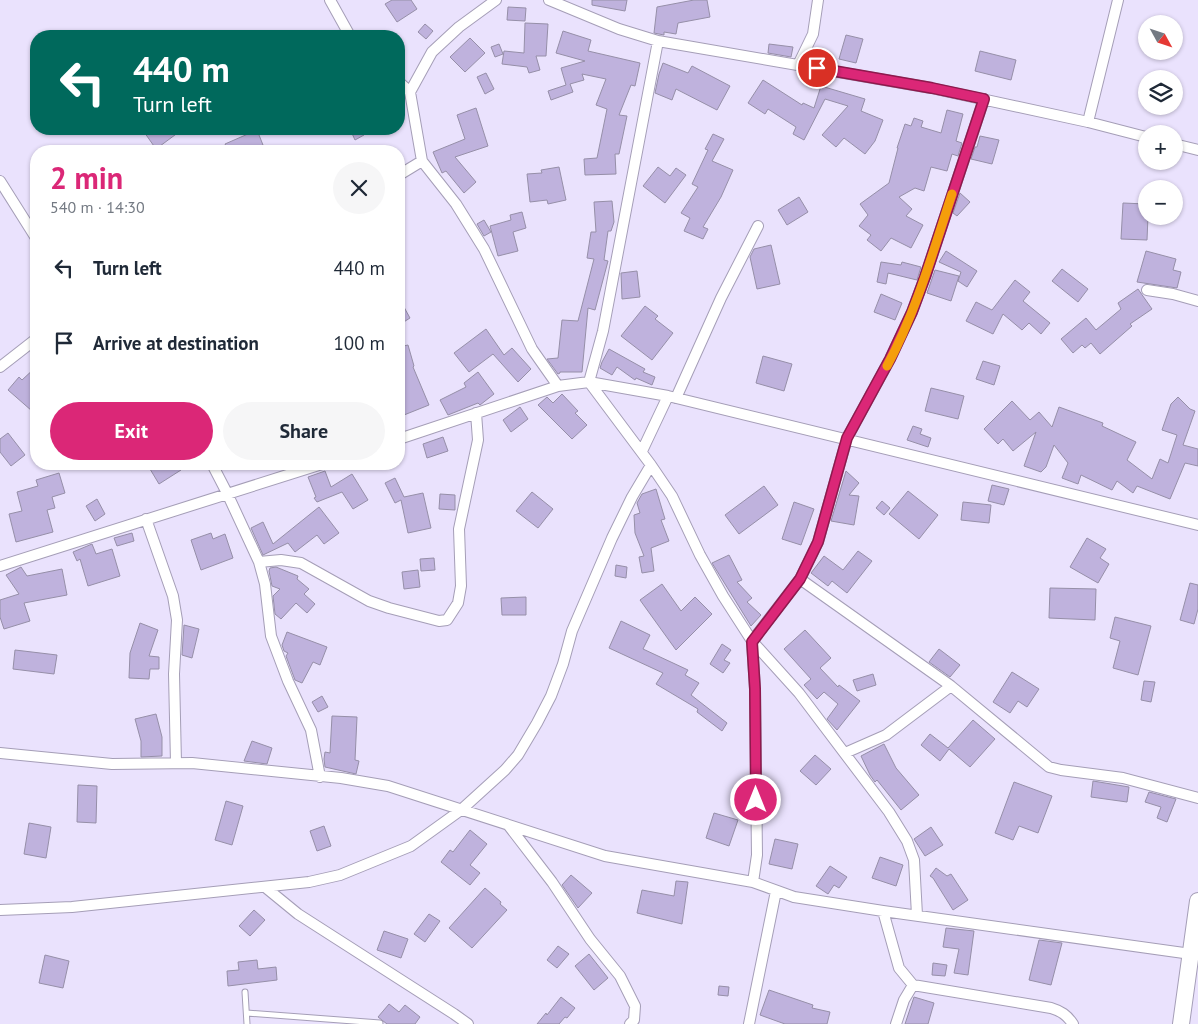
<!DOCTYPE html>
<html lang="en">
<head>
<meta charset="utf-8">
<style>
  :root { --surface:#fff; --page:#f6f6f7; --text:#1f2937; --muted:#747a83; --accent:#db2777 }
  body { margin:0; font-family:"PT Sans",sans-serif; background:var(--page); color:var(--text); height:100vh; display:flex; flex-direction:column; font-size:19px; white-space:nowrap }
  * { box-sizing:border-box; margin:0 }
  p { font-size:16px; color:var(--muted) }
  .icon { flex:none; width:28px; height:28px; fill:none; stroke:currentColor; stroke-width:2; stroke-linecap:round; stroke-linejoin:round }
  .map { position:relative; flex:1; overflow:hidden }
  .side { position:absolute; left:30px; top:145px; width:375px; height:325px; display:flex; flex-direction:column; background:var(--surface); border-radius:20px; box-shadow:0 1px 4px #0004 }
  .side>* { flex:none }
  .hud { position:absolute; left:30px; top:30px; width:375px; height:105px; border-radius:20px; box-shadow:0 1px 4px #0004; background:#00695c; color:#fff; overflow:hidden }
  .needle { width:32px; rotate:130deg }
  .tools { position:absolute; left:1138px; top:15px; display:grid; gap:10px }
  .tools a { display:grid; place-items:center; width:45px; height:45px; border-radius:50%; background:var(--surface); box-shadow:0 1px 4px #0004; font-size:25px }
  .pin { position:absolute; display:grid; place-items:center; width:42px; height:42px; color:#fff; margin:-21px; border:2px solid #fff; border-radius:50%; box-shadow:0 1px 5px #0007 }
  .me { position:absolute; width:55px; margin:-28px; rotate:0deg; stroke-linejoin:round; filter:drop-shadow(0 0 4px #0008) }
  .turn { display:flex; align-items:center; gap:18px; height:105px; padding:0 20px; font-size:22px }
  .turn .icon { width:65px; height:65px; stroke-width:2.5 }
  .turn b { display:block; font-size:35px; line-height:42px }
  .round { display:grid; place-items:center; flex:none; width:52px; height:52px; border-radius:26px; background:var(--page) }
  .summary { display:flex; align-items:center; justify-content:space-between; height:85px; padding:0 20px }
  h1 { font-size:30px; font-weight:700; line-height:38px; color:var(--accent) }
  .action { display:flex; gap:10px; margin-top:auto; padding:10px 20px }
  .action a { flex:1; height:58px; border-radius:30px; background:var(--accent); color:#fff; font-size:20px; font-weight:700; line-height:58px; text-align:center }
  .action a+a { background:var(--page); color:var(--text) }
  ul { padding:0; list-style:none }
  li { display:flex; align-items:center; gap:15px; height:75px; padding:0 20px }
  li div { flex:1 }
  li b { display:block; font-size:19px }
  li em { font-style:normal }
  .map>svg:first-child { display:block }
  .building { fill:#bfb2dd; stroke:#968fa8 }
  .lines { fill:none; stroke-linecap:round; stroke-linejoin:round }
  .service-casing { stroke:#a59eb7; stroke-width:7 }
  .minor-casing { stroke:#a59eb7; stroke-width:12 }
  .trunk-casing { stroke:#a59eb7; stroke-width:18 }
  .service { stroke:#fff; stroke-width:5 }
  .minor { stroke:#fff; stroke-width:10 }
  .trunk { stroke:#fff; stroke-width:16 }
  .route-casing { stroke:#8e194d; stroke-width:12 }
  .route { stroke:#db2777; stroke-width:9 }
  .slow { stroke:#f59e0b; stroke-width:9 }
</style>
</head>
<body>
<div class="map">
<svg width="1198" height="1024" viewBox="0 0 1198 1024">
  <rect width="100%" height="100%" fill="#eae2fd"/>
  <!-- building -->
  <path class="building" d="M392,0H411L417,9L397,22L385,4Z
    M592,0H627L625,11L592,5Z
    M694,0H707L710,17L678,23L676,34L664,32V35L654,33L657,7Z
    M508,7L526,8L525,21L507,20Z
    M525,23L548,24L546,56H536L540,70L529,73L527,67L502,64L504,51L524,53Z
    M425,24L433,31L426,39L418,32Z
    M563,31L591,40L588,51L640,63L635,86L631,85L619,115L627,116L619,154H615L616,174L585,175L584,159L597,158L607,109L596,105L606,79L582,74L584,80L570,84L573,92L551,100L548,91L566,85L561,68L585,61L556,53Z
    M846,35L863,39L856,63L839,59Z
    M470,38L485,53L465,72L450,57Z
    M499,44L503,54L495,57L491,47Z
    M769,44L793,47L791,57L768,53Z
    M980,51L1016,60L1011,80L975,71Z
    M663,63L688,73L692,66L730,86L717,110L676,89L672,100L655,93L659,74Z
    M486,73L494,89L485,94L477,77Z
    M763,80L802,105L803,103L814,108L821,86L865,99L861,111L883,120L875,141L865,154L844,138L836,147L822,135L848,106L825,99L804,140L793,134L796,127L768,109L765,114L748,103Z
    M476,108L488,146L455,157L476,182L464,193L446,171L442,173L433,152L465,139L457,115Z
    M947,110L963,114L956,141L962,143L958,156L952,154L947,171L931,167L924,191L915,188L899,197L912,209L906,216L923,225L911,248L891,238L881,251L867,240L871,235L859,226L868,215L860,204L889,183L898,148H897L905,124L911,126L914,118L923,121L921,127L941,133Z
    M142,129H183L156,149Z
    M350,129H361L364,135L355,140Z
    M257,130L263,145L255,148L256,151H228L225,144Z
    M713,134L724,139L712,161L733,170L721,197L703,227L708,229L703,239L684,231L690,218L681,213L698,187L692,184L708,150L705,149Z
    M980,136L999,140L992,164L971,159L975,147H977Z
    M559,167L566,200L548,204L547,200L530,202L527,174L542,173L541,170Z
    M658,167L670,176L676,168L686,175L665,203L643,186Z
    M960,193L970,202L957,216L953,213Z
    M799,197L808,212L787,225L778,210Z
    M612,201L614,222L611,231H608L604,260L608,261L595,310L588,308L582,372H560V373L558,374L547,359L558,358L562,320L578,321L594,259L587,258L591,232H596L594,202Z
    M1123,203L1146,204V216H1148L1147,240L1121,239Z
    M522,212L526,228L513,232L518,251L498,256L490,226L511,220L510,215Z
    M484,220L491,232L484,236L477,224Z
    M771,245L780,284L757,289L750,257L754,249Z
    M946,251L977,271L967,287L958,281L961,272L939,262Z
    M1146,251L1176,259L1173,270L1181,272L1177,288L1137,282Z
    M881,262L901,265L902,262L921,267L917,280L888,273L886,284L877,282Z
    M1062,269L1088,289L1078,302L1052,281Z
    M935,270L959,276L951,301L927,293Z
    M637,271L640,297L622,299L621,273Z
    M1015,280L1030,292L1023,301L1050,323L1041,334L1029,323L1022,330L1003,314L993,334L966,321L976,302L992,310Z
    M1138,289L1152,309L1130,324L1132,326L1100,354L1091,343L1085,348L1082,345L1073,353L1061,339L1086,318L1096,330L1121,309L1118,303Z
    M881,294L902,303L895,320L874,312Z
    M399,298L410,318L399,325Z
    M645,306L658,316L655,319L673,333L652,360L621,336Z
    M486,329L504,355L512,348L531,369L518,382L493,354L469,372L454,353Z
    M408,345L414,366L413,367L429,405L399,417V347Z
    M609,349L645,369L643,372L655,377L652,385L636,378L635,380L617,367L612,375L600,368L602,362Z
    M763,356L792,364L784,391L756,383Z
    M983,361L1000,366L994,385L976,379Z
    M36,367V406L32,411L8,390L19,377L22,380Z
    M478,372L494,394L480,405L478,403L448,415L440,400L466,387L464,383Z
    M931,388L964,396L958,419L925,411Z
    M562,394L578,411L575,413L587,425L572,439L538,405L547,397L553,403Z
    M1178,397L1190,409L1195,411L1183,445L1198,449V466L1185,463L1170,499L1137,486L1133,493L1117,481L1112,490L1081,475L1078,484L1062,478L1068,463L1054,445L1046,467L1041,472L1024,466L1036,432L1013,451L1003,439L998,444L984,429L1012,401L1030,420L1039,412L1052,427L1059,407L1103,423L1102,426L1136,442L1127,460L1152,479L1160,459L1168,463L1177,435L1162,430L1171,404Z
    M520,407L528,419L511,432L503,420Z
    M913,426L922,429L920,434L931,438L928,447L907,440Z
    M8,433L25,455L11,466L0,452V439Z
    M443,437L448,451L427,458L423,444Z
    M147,464H177L181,470L159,484Z
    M325,471L331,487L352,474L368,500L353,509L342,492L317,502L314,498L316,497L308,477Z
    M846,471L859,483L849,495L859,496L854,525L831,521Z
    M59,473L65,493L52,497L55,508L47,510L53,532L16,542L9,514L22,511L17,492L38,486L36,480Z
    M395,478L404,497L423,493L431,528L408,533L401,500L395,503L385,483Z
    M992,485L1009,489L1004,505L988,501Z
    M764,486L778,505L739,534L725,515Z
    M656,489L665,519L661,520L669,541L651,548L654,571L642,573L639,557L644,556L635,533L634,515L640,513L637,503L642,494Z
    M908,491L938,515L919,539L889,514Z
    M532,492L553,509L538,528L516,511Z
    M440,494L455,495V510L439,509Z
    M97,499L105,514L95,521L86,506Z
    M882,501L890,508L884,515L876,508Z
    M794,502L814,509L801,545L782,539Z
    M963,502L991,505L989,523L961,520Z
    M319,507L339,533L324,544L317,535L295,552L288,543L263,555L251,528L263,522L273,544Z
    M132,533L134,541L117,546L114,538Z
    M211,533L213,539L225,534L233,558L201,570L191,540Z
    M1087,538L1106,549L1100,558L1109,564L1098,583L1070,567Z
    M92,544L96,554L112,549L120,576L88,586L80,559L77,561L73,552Z
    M858,551L872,561L847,593L832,581L828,586L811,573L824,556L843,570Z
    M729,555L742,580L737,582L752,598L747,602L761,615L751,626L712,563Z
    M434,558L435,570L421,571L420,559Z
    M616,565L627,567L626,578L615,576Z
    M21,567L27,576L62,569L67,595L24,603L30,621L4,629L0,617V600L19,594L6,575Z
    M276,567L298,576L297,579L309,589L304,594L315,604L307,613L296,603L281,619L275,614L273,596L280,589L272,586L269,571L270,568Z
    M418,570L420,587L404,589L402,572Z
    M1190,583L1198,585V609L1194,624L1180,620Z
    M662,584L681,611L695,597L712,614L676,650L640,600Z
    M1050,588L1096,589L1095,620L1049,618Z
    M526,597V615H502L501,598Z
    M1115,617L1151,626L1138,675L1113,668L1120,641L1110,638Z
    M621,621L650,635L643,649L688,670L685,675L699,683L691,695L727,723L722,731L697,712L698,709L656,684L663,673L609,648Z
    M140,623L158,630L149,656L159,657V669H150L149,679L129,678L130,653Z
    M184,625L199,629L192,658L182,655Z
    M805,630L831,658L820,668L838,687L839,685L860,701L837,730L827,719L838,704L824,692L817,699L804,685L811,679L784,649Z
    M287,632L327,647L320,665L313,662L302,683L295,680L286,656L288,653L284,651L282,645Z
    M722,644L731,650L724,660L730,663L723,673L710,664Z
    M939,649L960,665L950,677L929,662Z
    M15,650L57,655L54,674L13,669Z
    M1012,672L1039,689L1027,707L1018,701L1010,713L993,702Z
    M873,674L876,685L857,691L853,680Z
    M1144,681L1155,682L1151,702L1141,700Z
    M322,696L328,707L318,712L312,702Z
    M156,714L162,737V756L141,757V741L135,719Z
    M332,716L357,717L355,760L359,761L356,774L325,767L324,759L325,752L330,753Z
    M973,720L995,739L970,767L949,749L940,761L921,745L930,734L948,748Z
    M252,741L272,748L267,764L244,761Z
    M884,744L896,768L919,795L901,810L877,780L875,782L870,775L861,756Z
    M815,755L831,769L816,785L800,771Z
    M1093,781L1129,787L1127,802L1091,797Z
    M1014,782L1052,796L1038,833L1019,826L1013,840L995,833Z
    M78,785L97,786L96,823L77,822Z
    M1149,792L1176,799L1167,822L1157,818L1161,807L1145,802Z
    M226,801L243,806L232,845L215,840Z
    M714,813L738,820L729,846L706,838Z
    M29,823L51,827L46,858L24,854Z
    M324,826L331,846L317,851L310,831Z
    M931,827L943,845L925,856L914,839Z
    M470,830L487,844L470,865L480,873L470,885L441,862L450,850L453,852Z
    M775,839L798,844L792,869L769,864Z
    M880,857L903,865L896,886L872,878Z
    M830,866L847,877L839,888L834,885L828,894L816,886Z
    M936,868L947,876L951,874L968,900L953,910L933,878L930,876Z
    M571,875L592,893L578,908L562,885Z
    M676,881L688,882L682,924L637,913L642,890L674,896Z
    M485,888L501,902L500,904L507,910L472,948L449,928Z
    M254,910L265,920L250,936L239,926Z
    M429,914L440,921L425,942L414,934Z
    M946,928L974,931L968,975L954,973L959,949L943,947Z
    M384,931L408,939L401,958L377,950Z
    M1039,940L1062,943L1051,985L1029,980Z
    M558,946L569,954L557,968L547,960Z
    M589,954L608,978L594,990L575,966Z
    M45,955L69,961L63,988L39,983Z
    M257,960L258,969L276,967L277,980L228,986L227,971L239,970L238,962Z
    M933,963L947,965L945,976L932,975Z
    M719,986L729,987L728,996L718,995Z
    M769,990L813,1005L812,1008L830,1012L827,1024H785L760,1015Z
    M561,997L575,1008L567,1018L565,1017L559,1024H537L546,1013L547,1015Z
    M914,997L934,1003L928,1024H905Z
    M389,1004L399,1012L405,1005L420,1017L415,1024H387L378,1017Z"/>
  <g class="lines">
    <!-- service casing -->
    <g class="service-casing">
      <path id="service" d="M245,992L247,1024
        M247,1013L380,1023"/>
    </g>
    <!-- minor casing -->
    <g class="minor-casing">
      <path id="minor" d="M330,0L350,36
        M496,0L459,27L432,52L410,92L422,161L456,204L484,249L532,349L558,386
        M549,0L619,29L658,41L931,88L1088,122L1146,137
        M798,65L813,34L818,0
        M399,82L410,92
        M1088,122L1118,0
        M1174,144L1198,150
        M399,175L422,161
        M0,181L36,238
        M1147,290L1173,294L1198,301
        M0,367L36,339
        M589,382L603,331L658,41
        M676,398L721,298L758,226
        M399,439L558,386L589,382L668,396L1198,525
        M642,451L668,396
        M212,464L227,493L259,562L265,584L271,636L288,681L311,730L320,777
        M651,465L672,496L700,555L723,596L752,641L799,693L889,812L907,841L914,860L917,915
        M146,519L173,596L177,620L174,674L176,763
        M259,562L281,560L301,563L369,601L389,608L439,621L447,620L458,603L461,586L459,529L478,440L476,413
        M0,566L322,464
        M800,579L951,686L1049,767L1061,770L1123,778L1198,798
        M0,753L112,764L192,763L341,778L388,786L605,856L753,882L794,897L883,911L1191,954
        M845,753L886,735L951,686
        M509,826L552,882L590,939L620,976L635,1006L634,1020L630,1024
        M753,882L757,855L755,689L752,641L800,579L818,542L847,438L890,359L912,312L925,277L984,99
        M265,887L298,914L454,1014L468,1024
        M0,910L72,907L309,882L340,875L411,846L461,810L505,770L518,755L537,723L551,696L563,664L572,631L612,538L632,497L651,465L589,382
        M883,911L899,968L913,985L1051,1008C1061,1011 1067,1015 1073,1024
        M749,1024L776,891
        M896,1024L904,1000L913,985"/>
    </g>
    <!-- trunk casing -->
    <g class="trunk-casing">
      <path id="trunk" d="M1181,1024L1198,901"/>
    </g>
    <!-- service -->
    <use href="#service" class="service"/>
    <!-- minor -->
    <use href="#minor" class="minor"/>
    <!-- trunk -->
    <use href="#trunk" class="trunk"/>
  </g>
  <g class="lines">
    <!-- route casing -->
    <g class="route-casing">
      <path id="route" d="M756,800L755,689L752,642L800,579L818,542L847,438L890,359L912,312L925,277L984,99L932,88L817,68"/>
    </g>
    <!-- route -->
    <use href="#route" class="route"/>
    <!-- slow -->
    <path class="slow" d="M887,366C916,312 933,252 952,194"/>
  </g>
</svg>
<div class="tools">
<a><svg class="needle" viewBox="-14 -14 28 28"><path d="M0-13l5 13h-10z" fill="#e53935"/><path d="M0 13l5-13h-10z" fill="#747a83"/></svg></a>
<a><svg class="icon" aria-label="layers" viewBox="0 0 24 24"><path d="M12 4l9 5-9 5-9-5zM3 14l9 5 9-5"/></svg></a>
<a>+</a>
<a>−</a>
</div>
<div class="pin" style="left:817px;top:68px;background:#d93025"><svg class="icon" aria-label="arrive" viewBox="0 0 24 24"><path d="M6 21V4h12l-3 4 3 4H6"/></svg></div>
<svg class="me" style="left:756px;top:800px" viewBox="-20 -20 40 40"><circle r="17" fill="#db2777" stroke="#fff" stroke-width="3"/><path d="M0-11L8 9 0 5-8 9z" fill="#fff"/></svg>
<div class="hud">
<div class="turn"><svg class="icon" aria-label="left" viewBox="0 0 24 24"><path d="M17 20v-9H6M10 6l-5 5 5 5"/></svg><div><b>440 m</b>Turn left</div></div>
</div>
<section class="side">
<div class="summary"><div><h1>2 min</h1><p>540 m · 14:30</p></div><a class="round"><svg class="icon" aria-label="close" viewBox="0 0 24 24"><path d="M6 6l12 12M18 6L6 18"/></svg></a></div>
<ul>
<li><svg class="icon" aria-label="left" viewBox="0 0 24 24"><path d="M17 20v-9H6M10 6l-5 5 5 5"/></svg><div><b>Turn left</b></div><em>440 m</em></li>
<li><svg class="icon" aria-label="arrive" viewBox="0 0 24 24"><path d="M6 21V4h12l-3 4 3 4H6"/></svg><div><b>Arrive at destination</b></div><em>100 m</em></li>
</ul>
<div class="action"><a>Exit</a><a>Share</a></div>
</section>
</div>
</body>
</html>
